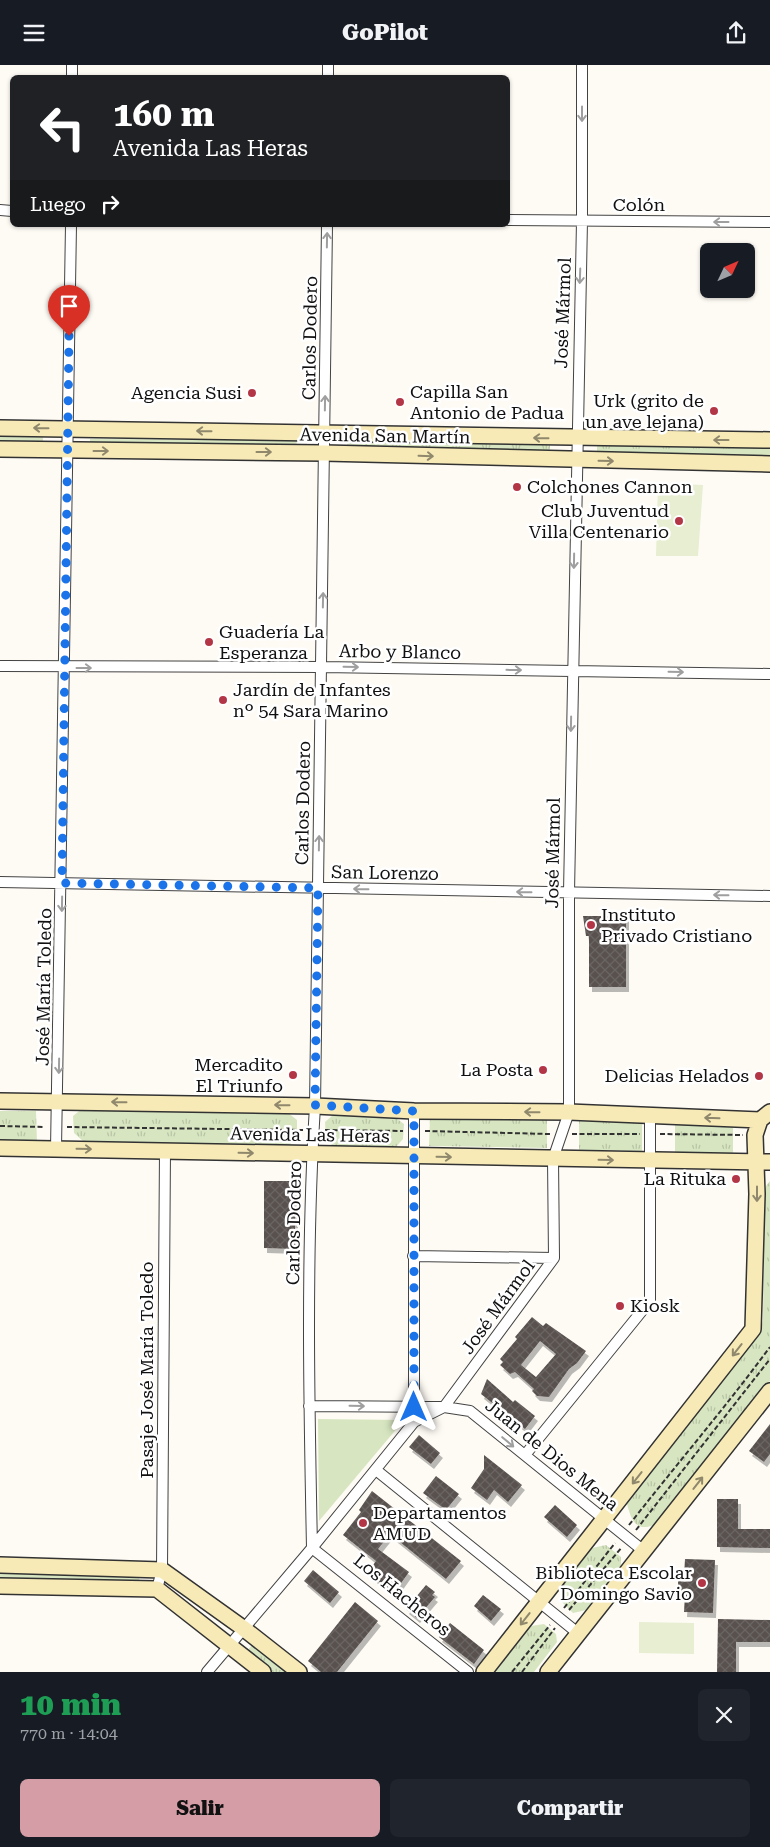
<!DOCTYPE html>
<html lang="es">
<head>
<meta charset="utf-8">
<style>
  :root { --surface:#171b24; --page:#20242c; --text:#f1f3f6; --muted:#9ea1a6; --accent:#d59ea7 }
  body { margin:0; font-family:"Roboto Serif",serif; background:var(--page); color:var(--text); height:100vh; display:flex; flex-direction:column; font-size:19px; white-space:nowrap }
  * { box-sizing:border-box; margin:0 }
  p { font-size:16px; color:var(--muted) }
  .icon { flex:none; width:28px; height:28px; fill:none; stroke:currentColor; stroke-width:2; stroke-linecap:round; stroke-linejoin:round }
  .map { position:relative; height:1607px; overflow:hidden }
  .details { display:flex; flex-direction:column; background:var(--surface); flex:1 }
  .details>* { flex:none }
  .hud { position:absolute; left:10px; top:10px; width:500px; height:152px; border-radius:8px; box-shadow:0 1px 4px #0004; background:#202124; color:#fff; overflow:hidden }
  .needle { width:32px; rotate:46deg }
  .buttons { position:absolute; left:700px; top:178px; display:grid; gap:10px }
  .buttons a { display:grid; place-items:center; width:55px; height:55px; border-radius:8px; background:var(--surface); box-shadow:0 1px 4px #0004; font-size:25px }
  .pin { position:absolute; display:grid; place-items:center; width:42px; height:42px; color:#fff; margin:-51px -21px; border-radius:50% 50% 50% 0; rotate:-45deg; box-shadow:0 0 5px #0007 }
  .pin .icon { rotate:45deg }
  .me { position:absolute; width:55px; margin:-28px; rotate:0deg; stroke-linejoin:round; filter:drop-shadow(0 0 4px #0008) }
  .turn { display:flex; align-items:center; gap:18px; height:105px; padding:0 20px; font-size:22px }
  .turn .icon { width:65px; height:65px; stroke-width:2.5 }
  .turn b { display:block; font-size:35px; line-height:42px }
  .then { display:flex; align-items:center; height:48px; padding:0 20px; background:#0003; gap:10px; font-size:19px }
  .round { display:grid; place-items:center; flex:none; width:52px; height:52px; border-radius:8px; background:var(--page) }
  .head { display:flex; align-items:center; justify-content:space-between; height:85px; padding:0 20px }
  h1 { font-size:30px; font-weight:800; line-height:38px; color:#1e9e55 }
  .button { display:flex; gap:10px; margin-top:auto; padding:10px 20px }
  .button a { flex:1; height:58px; border-radius:8px; background:var(--accent); color:#111; font-size:20px; font-weight:800; line-height:58px; text-align:center }
  .button a+a { background:var(--page); color:var(--text) }
  header { display:flex; justify-content:space-between; align-items:center; height:65px; padding:0 20px; background:var(--surface); font-size:22px; font-weight:800 }
  .map>svg:first-child { display:block }
  .grass { fill:url(#grass-tufts) }
  .park { fill:#d7e6c1 }
  .pitch { fill:#e7eed2 }
  .building { fill:url(#building-cross-hatch); fill-rule:evenodd; filter:url(#shadow) }
  .lines { fill:none; stroke-linecap:round; stroke-linejoin:round }
  .minor-casing { stroke:#434343; stroke-width:12 }
  .secondary-casing { stroke:#323232; stroke-width:18 }
  .path { stroke:#323232; stroke-width:2; stroke-dasharray:5 2.5; stroke-linecap:butt }
  .minor { stroke:#fff; stroke-width:10 }
  .secondary { stroke:#f7eab7; stroke-width:15 }
  .oneway { stroke:#9f9f9f }
  .oneway2 { stroke:#8f886c }
  .route { stroke:#1a73e8; stroke-width:9; stroke-dasharray:0 16.2 }
  .poi-dot { fill:#b33647; stroke:#fff; stroke-width:2 }
  .labels { text-anchor:middle; stroke-width:5; stroke-linejoin:round; paint-order:stroke }
  .street-label { font-size:18px; fill:#101010; stroke:#fff }
  .poi-label { font-size:18px; fill:#101010; stroke:#fff; text-anchor:end }
</style>
</head>
<body>
<header><svg class="icon" aria-label="menu" viewBox="0 0 24 24"><path d="M4 6h16M4 12h16M4 18h16"/></svg>GoPilot<svg class="icon" aria-label="share" viewBox="0 0 24 24"><path d="M12 15V3M7 8l5-5 5 5M5 13v7h14v-7"/></svg></header>
<div class="map">
<svg width="770" height="1607" viewBox="0 0 770 1607">
  <defs>
    <pattern id="grass-tufts" width="24" height="20" patternUnits="userSpaceOnUse" patternTransform="scale(1.25)"><rect width="24" height="20" fill="#d7e6c1"/><path d="M3 7l-1-3M5 7V3M7 7l1-3M15 17l-1-3M17 17v-4M19 17l1-3" fill="none" stroke="#b8c4a5"/></pattern>
    <pattern id="building-cross-hatch" width="8" height="8" patternUnits="userSpaceOnUse" patternTransform="scale(1.25)"><rect width="8" height="8" fill="#58514e"/><path d="M0 0l8 8M0 8l8-8" fill="none" stroke="#6b6563"/></pattern>
    <filter id="shadow"><feDropShadow dx="3" dy="5" stdDeviation="0" flood-color="#0004"/></filter>
  </defs>
  <rect width="100%" height="100%" fill="#fefbf5"/>
  <!-- grass -->
  <path class="grass" d="M0,370H43V378H0Z
    M90,374L297,375L296,383L90,382Z
    M347,375L550,378V387L347,384Z
    M597,381H770V391H597Z
    M84,1042L287,1047L297,1055V1070L289,1081L84,1077L74,1068L73,1051Z
    M0,1046H36L37,1078L0,1077Z
    M333,1050L396,1053L404,1059L403,1074L396,1082L333,1081L326,1074L325,1057Z
    M430,1052L547,1054V1083L429,1081Z
    M579,1056L642,1057V1086L579,1085Z
    M675,1058L733,1059V1088H675Z
    M770,1116V1316L659,1458C638,1468 632,1459 627,1439L760,1268L763,1255L764,1130L766,1121Z
    M606,1480L621,1492V1503L591,1544L573,1548L561,1536L560,1524L592,1483Z
    M0,1508L139,1512L140,1518L0,1516Z
    M544,1559L556,1569L557,1577L534,1607H495L531,1561Z
    M252,1580L286,1607H270L245,1589Z"/>
  <!-- park -->
  <path class="park" d="M318,1354L404,1355L319,1456Z"/>
  <!-- pitch -->
  <path class="pitch" d="M658,418L703,420L698,491H656Z
    M639,1557L694,1558V1589L639,1588Z"/>
  <!-- building -->
  <path class="building" d="M583,851H626V922H589V871H586Z
    M264,1116H295V1184L264,1183Z
    M532,1252L543,1261L546,1258L586,1286L577,1298L569,1304L549,1332L537,1331L532,1326L534,1324L515,1307L510,1309L500,1300L503,1297L500,1294L517,1274L515,1272ZM540,1276L556,1289L536,1312L521,1300Z
    M487,1314L513,1337L515,1335L535,1351L525,1364L481,1329Z
    M770,1359V1389L764,1397L749,1386Z
    M419,1370L440,1388L431,1399L409,1382Z
    M484,1390L522,1420L508,1437L494,1425L487,1435L471,1423L484,1404Z
    M436,1411L459,1429L446,1445L423,1428Z
    M372,1426L461,1496L446,1514L390,1469L378,1484L409,1507L394,1528L367,1508L376,1496L343,1470L361,1447L359,1445Z
    M717,1434H738V1464H770V1483L717,1482Z
    M555,1440L577,1460L567,1472L544,1452Z
    M685,1494L715,1495L713,1548L684,1547L685,1529H678V1511H684Z
    M313,1505L339,1527L330,1538L304,1516Z
    M426,1520L435,1527L432,1530L435,1532L417,1553L406,1544Z
    M483,1530L501,1544L491,1556L474,1541Z
    M355,1537L378,1556L337,1607H321L308,1596Z
    M718,1554L770,1555V1577H736V1607H717Z
    M450,1558L484,1585L474,1599L439,1572Z"/>
  <g class="lines">
    <!-- minor casing -->
    <g class="minor-casing">
      <path id="minor" d="M72,12V0
        M328,12V0
        M0,145L12,146
        M508,155L770,157
        M0,601L323,602L770,609
        M0,817L770,831
        M56,1084L71,160
        M413,1191L554,1193
        M309,1341L444,1342L470,1346L645,1487
        M414,1347V1046
        M525,1390L650,1236V1050
        M376,1405L579,1569
        M312,1483C309,1335 306,1188 315,1041L327,160
        M312,1483L468,1607
        M157,1524L162,1505L165,1086
        M207,1607L312,1483L414,1357L444,1342L554,1193L553,1094L569,1047V827L582,156V0"/>
    </g>
    <!-- secondary casing -->
    <g class="secondary-casing">
      <path id="secondary" d="M0,363L770,375
        M0,384L324,388L770,399
        M0,1036L315,1041L414,1046L569,1047L760,1055
        M0,1083L770,1097
        M0,1500L162,1505L243,1563L299,1607
        M0,1521L157,1524L263,1607
        M484,1607L753,1264L757,1129L755,1070L760,1055L770,1047
        M548,1607L770,1326"/>
    </g>
    <!-- path -->
    <path class="path" d="M0,1061L45,1062
      M67,1062L303,1065
      M325,1065L403,1066
      M425,1066L550,1069
      M572,1069H640
      M660,1069L743,1070
      M629,1460C676,1400 725,1343 770,1282
      M636,1465L770,1294
      M564,1543L615,1478
      M569,1545L622,1482
      M512,1607L550,1560
      M522,1607L555,1563"/>
    <!-- minor -->
    <use href="#minor" class="minor"/>
    <!-- secondary -->
    <use href="#secondary" class="secondary"/>
  </g>
  <!-- one-way arrows -->
  <defs><path id="oneway-shaft" d="M-6 0H5M1.5-3L5.5 0L1.5 3" fill="none" stroke-width="1.6" stroke-linecap="round" stroke-linejoin="round" transform="scale(1.25)"/></defs>
  <g class="oneway">
    <use href="#oneway-shaft" transform="translate(582 49) rotate(90)"/>
    <use href="#oneway-shaft" transform="translate(721 157) rotate(-180)"/>
    <use href="#oneway-shaft" transform="translate(327 175) rotate(-89)"/>
    <use href="#oneway-shaft" transform="translate(580 211) rotate(92)"/>
    <use href="#oneway-shaft" transform="translate(325 338) rotate(-89)"/>
    <use href="#oneway-shaft" transform="translate(574 496) rotate(91)"/>
    <use href="#oneway-shaft" transform="translate(323 535) rotate(-89)"/>
    <use href="#oneway-shaft" transform="translate(351 602) rotate(1)"/>
    <use href="#oneway-shaft" transform="translate(84 603)"/>
    <use href="#oneway-shaft" transform="translate(514 605) rotate(1)"/>
    <use href="#oneway-shaft" transform="translate(676 607) rotate(1)"/>
    <use href="#oneway-shaft" transform="translate(571 659) rotate(91)"/>
    <use href="#oneway-shaft" transform="translate(319 778) rotate(-89)"/>
    <use href="#oneway-shaft" transform="translate(361 824) rotate(-179)"/>
    <use href="#oneway-shaft" transform="translate(524 827) rotate(-179)"/>
    <use href="#oneway-shaft" transform="translate(721 830) rotate(-179)"/>
    <use href="#oneway-shaft" transform="translate(62 839) rotate(91)"/>
    <use href="#oneway-shaft" transform="translate(59 1001) rotate(91)"/>
    <use href="#oneway-shaft" transform="translate(357 1341) rotate(1)"/>
    <use href="#oneway-shaft" transform="translate(508 1377) rotate(40)"/>
  </g>
  <g class="oneway2">
    <use href="#oneway-shaft" transform="translate(41 363) rotate(-179)"/>
    <use href="#oneway-shaft" transform="translate(204 366) rotate(-179)"/>
    <use href="#oneway-shaft" transform="translate(541 373) rotate(-179)"/>
    <use href="#oneway-shaft" transform="translate(721 375) rotate(-180)"/>
    <use href="#oneway-shaft" transform="translate(101 386)"/>
    <use href="#oneway-shaft" transform="translate(264 387)"/>
    <use href="#oneway-shaft" transform="translate(426 391) rotate(2)"/>
    <use href="#oneway-shaft" transform="translate(606 396) rotate(1)"/>
    <use href="#oneway-shaft" transform="translate(119 1037) rotate(-179)"/>
    <use href="#oneway-shaft" transform="translate(282 1040) rotate(-179)"/>
    <use href="#oneway-shaft" transform="translate(532 1047) rotate(-179)"/>
    <use href="#oneway-shaft" transform="translate(712 1053) rotate(-178)"/>
    <use href="#oneway-shaft" transform="translate(84 1084) rotate(1)"/>
    <use href="#oneway-shaft" transform="translate(246 1088) rotate(1)"/>
    <use href="#oneway-shaft" transform="translate(444 1092) rotate(1)"/>
    <use href="#oneway-shaft" transform="translate(606 1095) rotate(1)"/>
    <use href="#oneway-shaft" transform="translate(757 1129) rotate(90)"/>
    <use href="#oneway-shaft" transform="translate(737 1285) rotate(128)"/>
    <use href="#oneway-shaft" transform="translate(637 1413) rotate(128)"/>
    <use href="#oneway-shaft" transform="translate(698 1418) rotate(-52)"/>
    <use href="#oneway-shaft" transform="translate(525 1554) rotate(128)"/>
  </g>
  <g class="lines">
    <!-- route -->
    <path class="route" d="M69,271L62,818L318,823L315,1040L414,1046V1342"/>
  </g>
  <!-- markers -->
  <g class="poi-dot">
    <circle cx="252" cy="328" r="5"/>
    <circle cx="400" cy="337" r="5"/>
    <circle cx="714" cy="346" r="5"/>
    <circle cx="517" cy="422" r="5"/>
    <circle cx="679" cy="456" r="5"/>
    <circle cx="209" cy="577" r="5"/>
    <circle cx="223" cy="635" r="5"/>
    <circle cx="591" cy="860" r="5"/>
    <circle cx="543" cy="1005" r="5"/>
    <circle cx="293" cy="1010" r="5"/>
    <circle cx="759" cy="1011" r="5"/>
    <circle cx="736" cy="1114" r="5"/>
    <circle cx="620" cy="1241" r="5"/>
    <circle cx="363" cy="1458" r="5"/>
    <circle cx="702" cy="1518" r="5"/>
  </g>
  <g class="labels">
    <!-- street labels -->
    <g class="street-label">
      <text x="639" y="146">Colón</text>
      <text transform="translate(563 248) rotate(-88)" y="6">José Mármol</text>
      <text transform="translate(310 273) rotate(-89)" y="6">Carlos Dodero</text>
      <text transform="translate(385 371) rotate(1)" y="6">Avenida San Martín</text>
      <text transform="translate(400 587) rotate(1)" y="6">Arbo y Blanco</text>
      <text transform="translate(303 738) rotate(-89)" y="6">Carlos Dodero</text>
      <text transform="translate(553 788) rotate(-89)" y="6">José Mármol</text>
      <text transform="translate(385 808) rotate(1)" y="6">San Lorenzo</text>
      <text transform="translate(44 922) rotate(-89)" y="6">José María Toledo</text>
      <text transform="translate(310 1070) rotate(1)" y="6">Avenida Las Heras</text>
      <text transform="translate(294 1158) rotate(-89)" y="6">Carlos Dodero</text>
      <text transform="translate(498 1242) rotate(-54)" y="6">José Mármol</text>
      <text transform="translate(147 1305) rotate(-90)" y="6">Pasaje José María Toledo</text>
      <text transform="translate(552 1390) rotate(39)" y="6">Juan de Dios Mena</text>
      <text transform="translate(402 1530) rotate(39)" y="6">Los Hacheros</text>
    </g>
    <!-- poi labels -->
    <g class="poi-label">
      <text x="410" y="333" text-anchor="start">Capilla San<tspan x="410" dy="21">Antonio de Padua</tspan></text>
      <text x="242" y="334">Agencia Susi</text>
      <text x="704" y="342">Urk (grito de<tspan x="704" dy="21">un ave lejana)</tspan></text>
      <text x="527" y="428" text-anchor="start">Colchones Cannon</text>
      <text x="669" y="452">Club Juventud<tspan x="669" dy="21">Villa Centenario</tspan></text>
      <text x="219" y="573" text-anchor="start">Guadería La<tspan x="219" dy="21">Esperanza</tspan></text>
      <text x="233" y="631" text-anchor="start">Jardín de Infantes<tspan x="233" dy="21">nº 54 Sara Marino</tspan></text>
      <text x="601" y="856" text-anchor="start">Instituto<tspan x="601" dy="21">Privado Cristiano</tspan></text>
      <text x="283" y="1006">Mercadito<tspan x="283" dy="21">El Triunfo</tspan></text>
      <text x="533" y="1011">La Posta</text>
      <text x="749" y="1017">Delicias Helados</text>
      <text x="726" y="1120">La Rituka</text>
      <text x="630" y="1247" text-anchor="start">Kiosk</text>
      <text x="373" y="1454" text-anchor="start">Departamentos<tspan x="373" dy="21">AMUD</tspan></text>
      <text x="692" y="1514">Biblioteca Escolar<tspan x="692" dy="21">Domingo Savio</tspan></text>
    </g>
  </g>
</svg>
<div class="buttons">
<a><svg class="needle" viewBox="-14 -14 28 28"><path d="M0-13l5 13h-10z" fill="#e53935"/><path d="M0 13l5-13h-10z" fill="#9ea1a6"/></svg></a>
</div>
<div class="pin" style="left:69px;top:271px;background:#d93025"><svg class="icon" aria-label="arrive" viewBox="0 0 24 24"><path d="M6 21V4h12l-3 4 3 4H6"/></svg></div>
<svg class="me" style="left:414px;top:1342px" viewBox="-20 -20 40 40"><path d="M0-17L14 15 0 8-14 15z" fill="#1a73e8" stroke="#fff" stroke-width="4"/></svg>
<div class="hud">
<div class="turn"><svg class="icon" aria-label="left" viewBox="0 0 24 24"><path d="M17 20v-9H6M10 6l-5 5 5 5"/></svg><div><b>160 m</b>Avenida Las Heras</div></div>
<div class="then">Luego<svg class="icon" aria-label="right" viewBox="0 0 24 24"><path d="M7 20v-9h11M14 6l5 5-5 5"/></svg></div>
</div>
</div>
<section class="details">
<div class="head"><div><h1>10 min</h1><p>770 m · 14:04</p></div><a class="round"><svg class="icon" aria-label="close" viewBox="0 0 24 24"><path d="M6 6l12 12M18 6L6 18"/></svg></a></div>
<div class="button"><a>Salir</a><a>Compartir</a></div>
</section>
</body>
</html>
